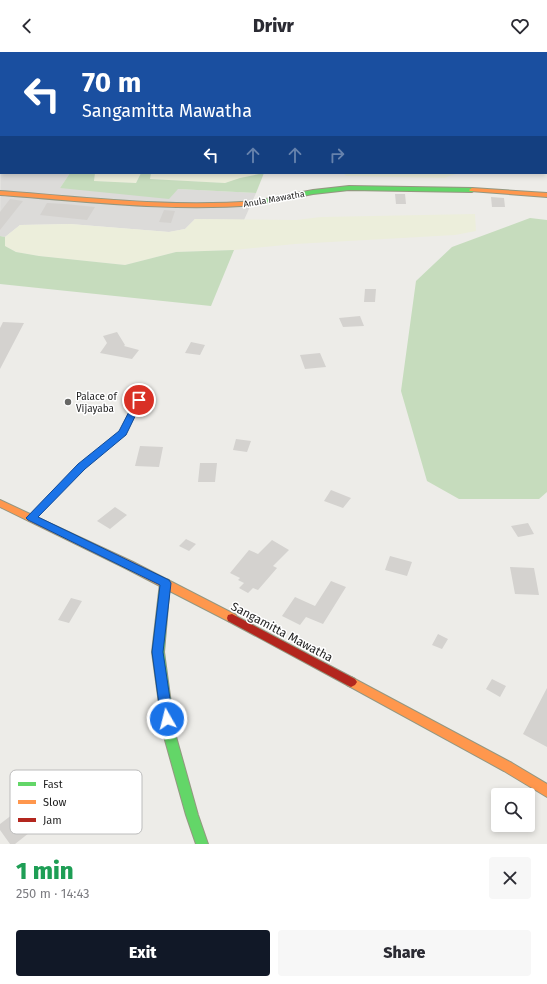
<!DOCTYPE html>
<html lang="en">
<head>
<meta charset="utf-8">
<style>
  :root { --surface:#fff; --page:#f7f7f7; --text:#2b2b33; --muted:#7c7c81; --accent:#111827 }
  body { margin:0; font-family:"Fira Sans",sans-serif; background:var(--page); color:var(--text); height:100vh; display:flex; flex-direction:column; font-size:15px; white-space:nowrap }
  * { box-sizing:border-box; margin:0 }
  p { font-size:13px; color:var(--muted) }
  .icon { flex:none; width:22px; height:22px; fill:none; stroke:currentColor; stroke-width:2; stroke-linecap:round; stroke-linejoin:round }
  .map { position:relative; height:792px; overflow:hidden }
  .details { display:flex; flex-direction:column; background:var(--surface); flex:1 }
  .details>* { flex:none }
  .banner { position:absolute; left:0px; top:0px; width:547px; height:122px; box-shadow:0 2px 6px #0003; background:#1a4fa0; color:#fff; overflow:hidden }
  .tools { position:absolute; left:491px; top:736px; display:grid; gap:8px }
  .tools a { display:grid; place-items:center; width:44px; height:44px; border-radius:4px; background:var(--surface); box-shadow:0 2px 6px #0003; font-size:20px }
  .pin { position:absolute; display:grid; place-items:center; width:34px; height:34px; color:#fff; margin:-17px; border:2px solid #fff; border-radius:50%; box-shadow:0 1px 4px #0007 }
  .me { position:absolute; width:44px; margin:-22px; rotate:352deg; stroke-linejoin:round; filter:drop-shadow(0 0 3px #0008) }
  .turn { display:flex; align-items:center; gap:14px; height:84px; padding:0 16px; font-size:18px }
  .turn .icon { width:52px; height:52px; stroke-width:2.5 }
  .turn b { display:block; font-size:28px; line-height:34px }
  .lanes { display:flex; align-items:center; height:38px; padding:0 16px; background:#0003; justify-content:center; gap:20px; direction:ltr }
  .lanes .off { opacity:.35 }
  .round { display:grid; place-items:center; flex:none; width:42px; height:42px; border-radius:4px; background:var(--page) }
  .headline { display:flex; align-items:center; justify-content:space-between; height:68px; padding:0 16px }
  h1 { font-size:24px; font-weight:800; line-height:30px; color:#1e9e55 }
  .cta { display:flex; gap:8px; margin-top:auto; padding:8px 16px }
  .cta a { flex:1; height:46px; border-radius:4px; background:var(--accent); color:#fff; font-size:16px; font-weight:800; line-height:46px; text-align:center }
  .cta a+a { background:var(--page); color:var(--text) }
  header { display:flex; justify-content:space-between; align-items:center; height:52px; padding:0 16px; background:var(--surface); font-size:18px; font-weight:800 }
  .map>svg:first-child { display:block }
  .residential { fill:#dcdbd9 }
  .farmland { fill:#eceedb }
  .forest { fill:#c6dcbd }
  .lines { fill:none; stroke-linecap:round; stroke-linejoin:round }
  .stream { stroke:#bbd7e1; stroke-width:2.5 }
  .building { fill:#d4d2cf }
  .lane-casing { stroke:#c6c6c4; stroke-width:2 }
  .fast-casing { stroke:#949780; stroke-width:2 }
  .slow-casing { stroke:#949780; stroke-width:2 }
  .jam-casing { stroke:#949780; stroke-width:2 }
  .lane { fill:#fcfcfc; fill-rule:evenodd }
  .fast { fill:#63d668; fill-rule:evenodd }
  .slow { fill:#ff974d; fill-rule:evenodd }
  .jam { fill:#b3261e; fill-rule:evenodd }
  .route { fill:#1a73e8; stroke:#114b97 }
  .poi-dot { fill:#676765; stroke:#fff; stroke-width:1.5 }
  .labels { text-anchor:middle; stroke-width:3; stroke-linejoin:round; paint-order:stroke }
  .far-street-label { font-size:9px; fill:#1f1f1f; stroke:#fff }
  .poi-label { font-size:10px; fill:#1f1f1f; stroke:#fff; text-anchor:start }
  .near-street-label { font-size:12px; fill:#1f1f1f; stroke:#fff }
  .key { fill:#fff; stroke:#bcbcbc; stroke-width:1 }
  .key-label { font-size:11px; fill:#1f1f1f }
</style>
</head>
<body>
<header><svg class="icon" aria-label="back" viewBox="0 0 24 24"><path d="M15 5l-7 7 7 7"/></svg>Drivr<svg class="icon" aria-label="heart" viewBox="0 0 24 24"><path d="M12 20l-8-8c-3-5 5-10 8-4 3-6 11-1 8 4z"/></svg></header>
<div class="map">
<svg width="547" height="792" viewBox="0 0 547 792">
  <rect width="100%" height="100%" fill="#edece8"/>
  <!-- residential -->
  <path class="residential" d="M1,45V121H70L60,136L178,137L256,141L244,168L195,167L185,177L169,180L70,172L20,173L5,185L0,184Z"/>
  <!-- farmland -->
  <path class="farmland" d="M86,0H547V50L546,1Z
    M95,121H141L136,131L94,129Z
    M151,121H261L225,131L149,127Z
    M343,121H459L444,126L346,124Z
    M475,162L476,179L455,183L295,192L234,198L176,200L125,213L39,204L16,200L5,194V185L20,173L70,172L169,180L185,177L195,167L296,168L321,165Z"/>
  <!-- forest -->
  <path class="forest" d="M70,121H95L94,129L136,131L141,121H151L150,127L225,131L240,126L264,121L256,141L178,137L169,147L60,136Z
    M530,166L547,168V440L539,447H459L427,429L401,339L416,229L452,195Z
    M0,184L5,185V194L16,200L39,204L125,213L176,200L234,198L211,254L0,232Z"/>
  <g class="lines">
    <!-- stream -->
    <path class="stream" d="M362,0L366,1
      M118,1L120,0"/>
  </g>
  <!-- building -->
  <path class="building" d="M395,142H405L406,152H396Z
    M491,145L504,146L505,155H492Z
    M10,147L23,149L0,178V160Z
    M47,151L65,152L95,155L87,168L40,163Z
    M164,158L175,159L171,171L159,170Z
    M365,237H376L375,250H364Z
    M360,264L364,274L343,275L339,266Z
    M3,270L24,271L0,317V276Z
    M117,280L125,293L124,294L139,298L132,307L100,301L107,291L103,284Z
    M191,290L205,293L200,303L185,301Z
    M320,301L326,315L305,317L300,303Z
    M236,387L251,389L247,400L233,398Z
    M140,394L163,395L159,415L135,414Z
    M200,411H217L215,430H198Z
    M331,438L351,446L343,456L324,449Z
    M115,455L127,463L110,477L97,469Z
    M528,471L534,482L518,485L511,474Z
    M186,487L196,492L189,499L179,494Z
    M272,488L289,498L273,514L277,516L258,538L253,536L248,541L239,536L244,531L238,528L240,526L230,521L249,498L258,502Z
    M390,504L412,510L407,524L385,518Z
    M510,515L534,516L539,543L515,542Z
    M331,529L346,535L323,572L306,565L300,573L282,564L295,545L315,554Z
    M71,546L82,549L69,571L58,568Z
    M438,582L448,587L442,597L432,593Z
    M492,627L506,634L500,645L486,637Z
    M547,636V695L523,682Z
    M33,747L48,766L15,792H10L0,778V772Z"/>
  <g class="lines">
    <!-- lane casing -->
    <g class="lane-casing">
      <path id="lane" d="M139,347L142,349L125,382L84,416L33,468H29L28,466L29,464L80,412L121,380L136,349Z"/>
    </g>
    <!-- fast casing -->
    <g class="fast-casing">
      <path id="fast" d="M349,134L472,136L475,138L472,140L349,138L313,142L255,153L252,151L255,149L313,138Z
        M165,527L169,528L170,531L164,600L175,681L198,763L208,792H196L186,763L163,681L152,600L160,531L161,528Z"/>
    </g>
    <!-- slow casing -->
    <g class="slow-casing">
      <path id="slow" d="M472,136L547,141V145L470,139L469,138Z
        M0,139C85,145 170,156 255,149L258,151L255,153C170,160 85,149 0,143Z
        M0,448L133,510L236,563L237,566L236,569L232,570L228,569L125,516L0,455Z
        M351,625L512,711L547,732V745L504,719L347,633L345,630L347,627Z"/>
    </g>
    <!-- jam casing -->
    <g class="jam-casing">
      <path id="jam" d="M232,562L355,627L357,630L355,633L351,635L347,633L228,569L227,566L228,563Z"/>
    </g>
    <!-- lane -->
    <use href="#lane" class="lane"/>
    <!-- fast -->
    <use href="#fast" class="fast"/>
    <!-- slow -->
    <use href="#slow" class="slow"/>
    <!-- jam -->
    <use href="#jam" class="jam"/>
  </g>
  <!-- route -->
  <path class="route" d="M139,346L143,348L126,383L85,417L38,465L169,528L171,531L163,600L173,667L171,671L167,673L163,671L161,667L152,600L160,533L28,468L26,466L78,412L119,379L135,348Z"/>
  <!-- markers -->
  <circle class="poi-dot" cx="68" cy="350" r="4"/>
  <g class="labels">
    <!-- far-street labels -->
    <g class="far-street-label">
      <text transform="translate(274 147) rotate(-10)" y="3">Anula Mawatha</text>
    </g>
    <!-- poi labels -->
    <g class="poi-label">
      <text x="76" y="348">Palace of<tspan x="76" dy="12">Vijayaba</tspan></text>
    </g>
    <!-- near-street labels -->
    <g class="near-street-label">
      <text transform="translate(282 580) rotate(28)" y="4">Sangamitta Mawatha</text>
    </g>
  </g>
  <!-- legend -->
  <rect x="10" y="718" width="132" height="64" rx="6" class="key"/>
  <rect x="18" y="730" width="18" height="4" fill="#63d668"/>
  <rect x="18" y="748" width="18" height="4" fill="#ff974d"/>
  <rect x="18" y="766" width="18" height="4" fill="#b3261e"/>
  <g class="key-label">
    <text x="43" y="736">Fast</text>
    <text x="43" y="754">Slow</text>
    <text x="43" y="772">Jam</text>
  </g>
</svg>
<div class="tools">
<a><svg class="icon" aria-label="search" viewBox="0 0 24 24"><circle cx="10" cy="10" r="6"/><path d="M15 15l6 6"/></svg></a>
</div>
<div class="pin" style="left:139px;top:348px;background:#d93025"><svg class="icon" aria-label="arrive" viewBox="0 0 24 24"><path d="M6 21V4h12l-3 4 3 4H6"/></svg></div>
<svg class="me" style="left:167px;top:667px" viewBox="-20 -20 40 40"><circle r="17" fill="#1a73e8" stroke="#fff" stroke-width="3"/><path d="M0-11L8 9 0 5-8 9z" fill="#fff"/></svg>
<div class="banner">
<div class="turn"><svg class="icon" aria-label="left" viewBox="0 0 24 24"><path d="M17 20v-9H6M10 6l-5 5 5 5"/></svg><div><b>70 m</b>Sangamitta Mawatha</div></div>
<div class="lanes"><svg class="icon" aria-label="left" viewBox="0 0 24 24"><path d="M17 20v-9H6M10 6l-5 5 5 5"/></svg><svg class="icon off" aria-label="ahead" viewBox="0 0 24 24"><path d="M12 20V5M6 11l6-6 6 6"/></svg><svg class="icon off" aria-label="ahead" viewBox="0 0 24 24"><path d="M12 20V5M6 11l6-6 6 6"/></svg><svg class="icon off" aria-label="right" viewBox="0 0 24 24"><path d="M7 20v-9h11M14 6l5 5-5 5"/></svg></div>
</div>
</div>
<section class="details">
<div class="headline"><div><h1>1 min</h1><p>250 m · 14:43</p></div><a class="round"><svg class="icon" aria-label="close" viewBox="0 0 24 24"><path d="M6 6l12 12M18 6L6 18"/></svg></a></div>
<div class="cta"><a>Exit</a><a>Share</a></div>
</section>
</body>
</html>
